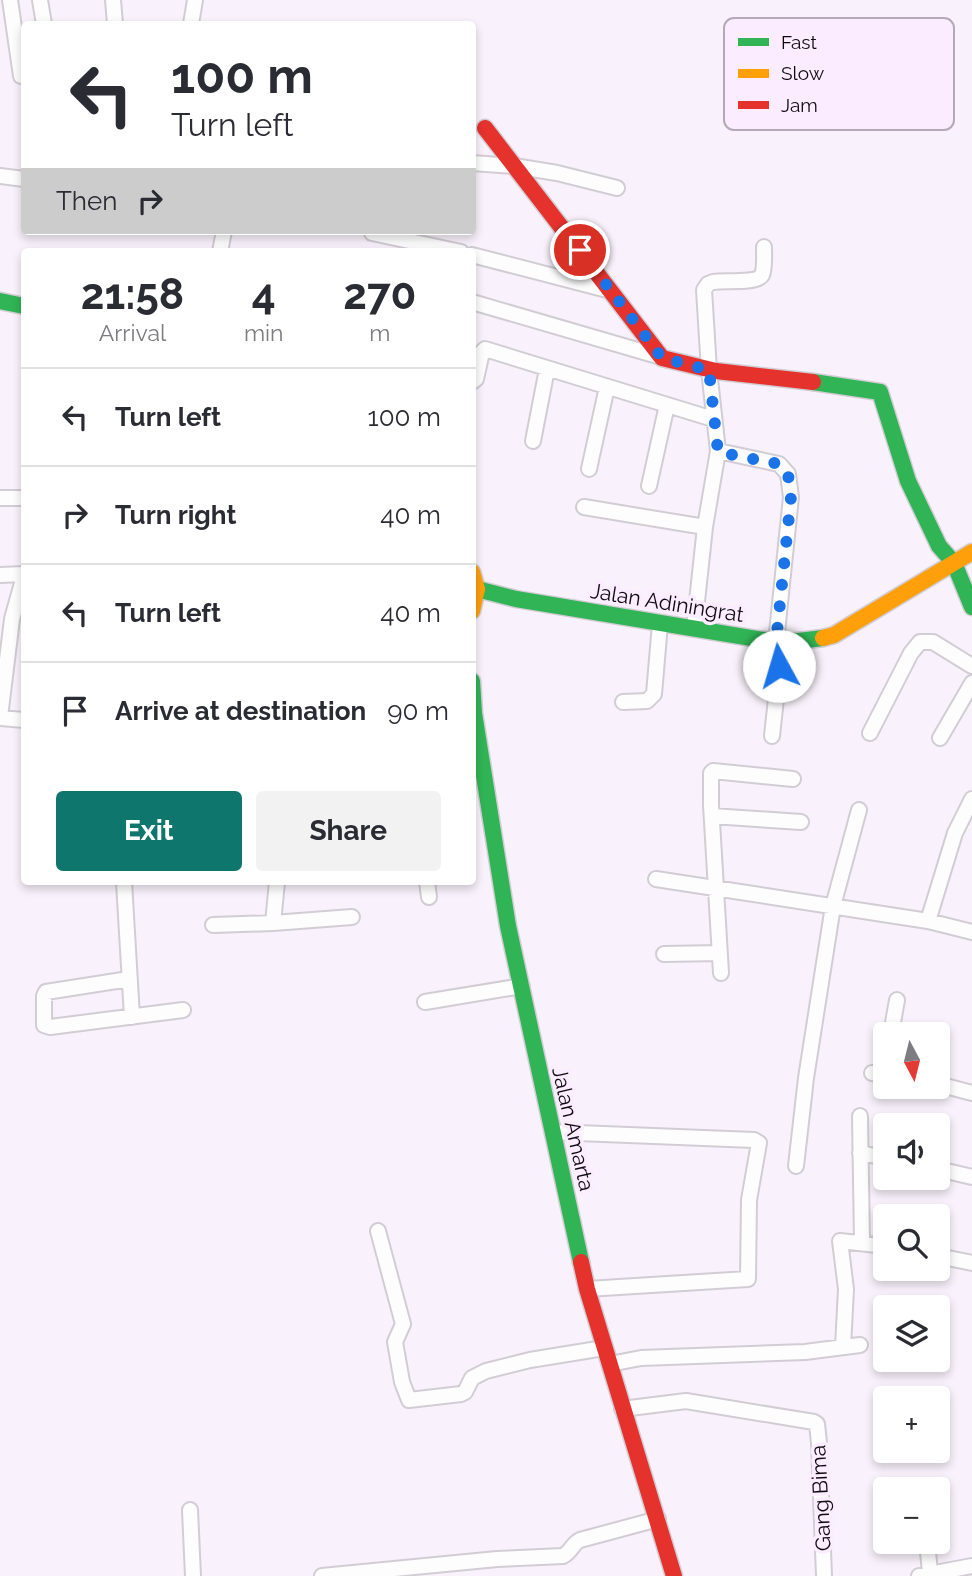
<!DOCTYPE html>
<html lang="en">
<head>
<meta charset="utf-8">
<style>
  :root { --surface:#fff; --page:#f2f2f3; --text:#2b2b33; --muted:#7c7c81; --line:#e1e1e2; --accent:#0f766e }
  body { margin:0; font-family:Raleway,sans-serif; background:var(--page); color:var(--text); height:100vh; display:flex; flex-direction:column; font-size:26px; white-space:nowrap }
  * { box-sizing:border-box; margin:0 }
  p { font-size:23px; color:var(--muted) }
  .icon { flex:none; width:38px; height:38px; fill:none; stroke:currentColor; stroke-width:2; stroke-linecap:round; stroke-linejoin:round }
  .map { position:relative; flex:1; overflow:hidden }
  .details { position:absolute; left:21px; top:248px; width:455px; height:637px; display:flex; flex-direction:column; background:var(--surface); border-radius:7px; box-shadow:0 4px 10px #0003 }
  .details>* { flex:none }
  .hud { position:absolute; left:21px; top:21px; width:455px; height:214px; border-radius:7px; box-shadow:0 4px 10px #0003; background:#fff; color:var(--text); overflow:hidden }
  .needle { width:46px; rotate:173deg }
  .tools { position:absolute; left:873px; top:1022px; display:grid; gap:14px }
  .tools a { display:grid; place-items:center; width:77px; height:77px; border-radius:7px; background:var(--surface); box-shadow:0 4px 10px #0003; font-size:35px }
  .pin { position:absolute; display:grid; place-items:center; width:60px; height:60px; color:#fff; margin:-30px; border:4px solid #fff; border-radius:50%; box-shadow:0 2px 7px #0007 }
  .me { position:absolute; width:77px; margin:-38px; rotate:354deg; stroke-linejoin:round; filter:drop-shadow(0 0 5px #0008) }
  .turn { display:flex; align-items:center; gap:24px; height:147px; padding:0 35px; font-size:32px }
  .turn .icon { width:91px; height:91px; stroke-width:2.5 }
  .turn b { display:block; font-size:49px; line-height:60px }
  .then { display:flex; align-items:center; height:66px; padding:0 35px; background:#0003; gap:14px; font-size:26px }
  .eta { display:flex; justify-content:space-evenly; align-items:center; height:119px; text-align:center }
  .eta b { font-size:42px; font-weight:700; line-height:49px }
  .button { display:flex; gap:14px; margin-top:auto; padding:14px 35px }
  .button a { flex:1; height:80px; border-radius:7px; background:var(--accent); color:#fff; font-size:28px; font-weight:700; line-height:80px; text-align:center }
  .button a+a { background:var(--page); color:var(--text) }
  ul { padding:0; list-style:none }
  li { display:flex; align-items:center; gap:21px; height:98px; padding:0 35px; border-top:2px solid var(--line) }
  li div { flex:1 }
  li b { display:block; font-size:26px }
  li em { font-style:normal }
  .map>svg:first-child { display:block }
  .lines { fill:none; stroke-linecap:round; stroke-linejoin:round }
  .street-casing { stroke:#d2cdd4; stroke-width:18 }
  .fast-casing { stroke:#d2cdd4; stroke-width:19 }
  .slow-casing { stroke:#d2cdd4; stroke-width:19 }
  .jam-casing { stroke:#d2cdd4; stroke-width:19 }
  .street { stroke:#fefdfe; stroke-width:14 }
  .fast { stroke:#30b455; stroke-width:16 }
  .slow { stroke:#ff9f0a; stroke-width:16 }
  .jam { stroke:#e5322d; stroke-width:16 }
  .route { stroke:#1a73e8; stroke-width:12; stroke-dasharray:0 21.6 }
  .labels { text-anchor:middle; stroke-width:7; stroke-linejoin:round; paint-order:stroke }
  .street-label { font-size:21px; fill:#0e0a0f; stroke:#fbedff }
  .key { fill:#fbedff; stroke:#b4a9b7; stroke-width:2 }
  .key-label { font-size:19px; fill:#0e0a0f }
</style>
</head>
<body>
<div class="map">
<svg width="972" height="1576" viewBox="0 0 972 1576">
  <rect width="100%" height="100%" fill="#f9f1fb"/>
  <g class="lines">
    <!-- street casing -->
    <g class="street-casing">
      <path id="street" d="M10,0L21,76
        M40,0L44,24
        M113,0L115,24
        M191,24L195,0
        M472,163L514,166L557,173L617,188
        M0,176L24,179
        M372,233L461,252
        M220,252L224,231
        M472,255L611,291
        M472,302L661,357
        M472,382L476,379L482,352L485,349L713,419
        M533,441L547,369
        M718,451L779,464L788,474L791,497L776,642
        M589,469L607,387
        M649,486L667,405
        M0,498H24
        M584,507L705,527
        M0,575L24,574
        M694,629L705,527L718,451L709,370L704,290L708,284L713,282C724,280 757,284 762,275C765,268 764,255 764,247
        M623,702L647,701L654,694L660,624
        M0,717L12,619L24,576
        M0,718L24,720
        M870,733L911,653L920,642H933L972,666
        M772,736L782,643
        M940,738L972,683
        M712,816L801,822
        M656,879L928,921L972,932
        M124,882L132,1017
        M427,882L429,897
        M928,921L955,833L972,799
        M273,923L277,882
        M213,925L273,923L352,917
        M664,954L718,953
        M721,973L711,805V773L713,771L793,779
        M129,979L46,992L44,996V1025L50,1027L183,1010
        M425,1002L522,986
        M891,1034L897,1000
        M872,1073L886,1075
        M938,1084L972,1093
        M860,1116L862,1242
        M553,1132L754,1140L759,1143L749,1200L748,1279L587,1289
        M860,1153L886,1158
        M796,1166L806,1078L833,906L859,810
        M938,1169L972,1177
        M378,1231L403,1324L395,1342L402,1382L409,1400L461,1394L465,1392L472,1378L486,1371L530,1360L604,1348
        M938,1256L972,1263
        M843,1347L846,1289L840,1241L886,1246
        M610,1364L641,1358L805,1352L860,1345
        M622,1409L686,1401L814,1422L817,1424L819,1443L824,1576
        M190,1510L193,1576
        M927,1542L930,1572
        M322,1576L497,1559L563,1556C571,1552 572,1544 580,1540L658,1519
        M919,1576L972,1566"/>
    </g>
    <!-- fast casing -->
    <g class="fast-casing">
      <path id="fast" d="M0,301L24,306
        M813,382L880,392L908,481L939,546L954,563L972,607
        M477,589L516,599L782,643L823,638
        M472,681L474,713L508,926L581,1262"/>
    </g>
    <!-- slow casing -->
    <g class="slow-casing">
      <path id="slow" d="M472,572L477,589L472,611
        M823,638L834,635L972,552"/>
    </g>
    <!-- jam casing -->
    <g class="jam-casing">
      <path id="jam" d="M485,128L662,358L716,371L813,382
        M581,1262L587,1289L674,1576"/>
    </g>
    <!-- street -->
    <use href="#street" class="street"/>
    <!-- fast -->
    <use href="#fast" class="fast"/>
    <!-- slow -->
    <use href="#slow" class="slow"/>
    <!-- jam -->
    <use href="#jam" class="jam"/>
  </g>
  <g class="lines">
    <!-- route -->
    <path class="route" d="M580,250L662,358L709,370L718,452L779,464L788,474L791,497L776,642L782,643L779,666"/>
  </g>
  <g class="labels">
    <!-- street labels -->
    <g class="street-label">
      <text transform="translate(667 603) rotate(9)" y="7">Jalan Adiningrat</text>
      <text transform="translate(573 1129) rotate(77)" y="7">Jalan Amarta</text>
      <text transform="translate(821 1498) rotate(-93)" y="7">Gang Bima</text>
    </g>
  </g>
  <!-- legend -->
  <rect x="724" y="18" width="230" height="112" rx="10" class="key"/>
  <rect x="738" y="38" width="31" height="8" fill="#30b455"/>
  <rect x="738" y="69" width="31" height="9" fill="#ff9f0a"/>
  <rect x="738" y="101" width="31" height="8" fill="#e5322d"/>
  <g class="key-label">
    <text x="781" y="49">Fast</text>
    <text x="781" y="80">Slow</text>
    <text x="781" y="112">Jam</text>
  </g>
</svg>
<div class="tools">
<a><svg class="needle" viewBox="-14 -14 28 28"><path d="M0-13l5 13h-10z" fill="#e53935"/><path d="M0 13l5-13h-10z" fill="#7c7c81"/></svg></a>
<a><svg class="icon" aria-label="sound" viewBox="0 0 24 24"><path d="M4 9h4l5-4v14l-5-4H4zM17 9q2 3 0 6"/></svg></a>
<a><svg class="icon" aria-label="search" viewBox="0 0 24 24"><circle cx="10" cy="10" r="6"/><path d="M15 15l6 6"/></svg></a>
<a><svg class="icon" aria-label="layers" viewBox="0 0 24 24"><path d="M12 4l9 5-9 5-9-5zM3 14l9 5 9-5"/></svg></a>
<a>+</a>
<a>−</a>
</div>
<div class="pin" style="left:580px;top:250px;background:#d93025"><svg class="icon" aria-label="arrive" viewBox="0 0 24 24"><path d="M6 21V4h12l-3 4 3 4H6"/></svg></div>
<svg class="me" style="left:779px;top:666px" viewBox="-20 -20 40 40"><circle r="19" fill="#fff"/><path d="M0-13L10 11 0 6-10 11z" fill="#1a73e8"/></svg>
<div class="hud">
<div class="turn"><svg class="icon" aria-label="left" viewBox="0 0 24 24"><path d="M17 20v-9H6M10 6l-5 5 5 5"/></svg><div><b>100 m</b>Turn left</div></div>
<div class="then">Then<svg class="icon" aria-label="right" viewBox="0 0 24 24"><path d="M7 20v-9h11M14 6l5 5-5 5"/></svg></div>
</div>
<section class="details">
<div class="eta">
<div><b>21:58</b><p>Arrival</p></div>
<div><b>4</b><p>min</p></div>
<div><b>270</b><p>m</p></div>
</div>
<ul>
<li><svg class="icon" aria-label="left" viewBox="0 0 24 24"><path d="M17 20v-9H6M10 6l-5 5 5 5"/></svg><div><b>Turn left</b></div><em>100 m</em></li>
<li><svg class="icon" aria-label="right" viewBox="0 0 24 24"><path d="M7 20v-9h11M14 6l5 5-5 5"/></svg><div><b>Turn right</b></div><em>40 m</em></li>
<li><svg class="icon" aria-label="left" viewBox="0 0 24 24"><path d="M17 20v-9H6M10 6l-5 5 5 5"/></svg><div><b>Turn left</b></div><em>40 m</em></li>
<li><svg class="icon" aria-label="arrive" viewBox="0 0 24 24"><path d="M6 21V4h12l-3 4 3 4H6"/></svg><div><b>Arrive at destination</b></div><em>90 m</em></li>
</ul>
<div class="button"><a>Exit</a><a>Share</a></div>
</section>
</div>
</body>
</html>
